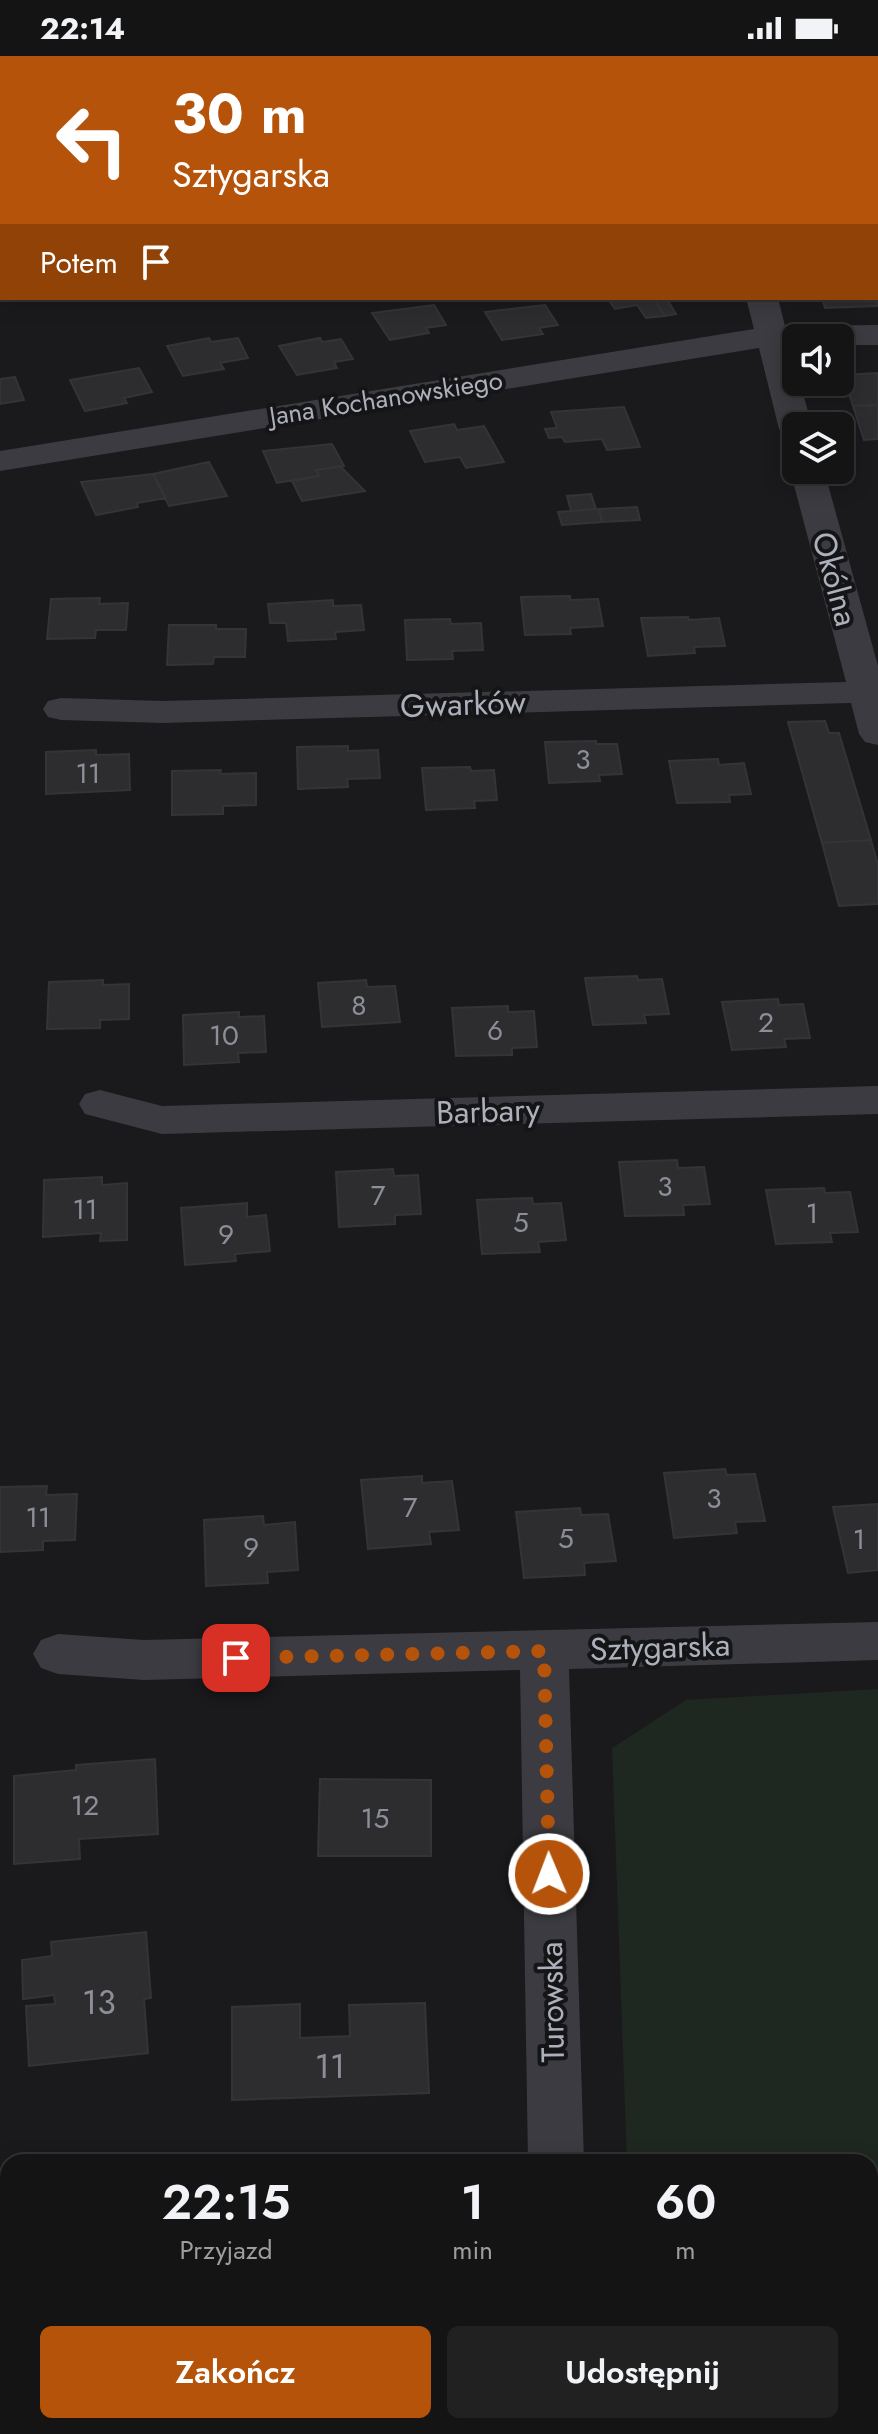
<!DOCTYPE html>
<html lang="pl">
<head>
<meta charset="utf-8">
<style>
  :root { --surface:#141415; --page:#212122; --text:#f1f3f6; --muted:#9d9ea0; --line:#333334; --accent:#b45309 }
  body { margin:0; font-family:Jost,sans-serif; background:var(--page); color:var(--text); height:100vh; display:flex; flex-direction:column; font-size:30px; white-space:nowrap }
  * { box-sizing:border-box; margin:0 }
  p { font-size:26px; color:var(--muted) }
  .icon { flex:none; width:44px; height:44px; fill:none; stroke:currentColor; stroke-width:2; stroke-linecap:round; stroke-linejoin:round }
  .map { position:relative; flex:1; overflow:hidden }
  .drawer { position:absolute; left:0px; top:2098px; width:878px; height:280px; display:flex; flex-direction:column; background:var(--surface); border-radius:24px 24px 0 0; box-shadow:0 4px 20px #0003,0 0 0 2px var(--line) }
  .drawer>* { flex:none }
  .top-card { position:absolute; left:0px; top:0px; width:878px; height:244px; box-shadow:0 4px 20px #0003,0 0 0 2px var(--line); background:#b45309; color:#fff; overflow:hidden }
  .tools { position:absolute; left:782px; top:268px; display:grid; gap:16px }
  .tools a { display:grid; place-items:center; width:72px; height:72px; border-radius:12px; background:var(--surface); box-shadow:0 4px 20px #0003,0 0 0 2px var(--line); font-size:40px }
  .pin { position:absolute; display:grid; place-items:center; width:68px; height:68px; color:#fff; margin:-34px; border-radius:16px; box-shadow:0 4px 12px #0006 }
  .me { position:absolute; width:88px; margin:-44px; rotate:359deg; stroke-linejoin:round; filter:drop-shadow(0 0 6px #0008) }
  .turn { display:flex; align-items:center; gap:28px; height:168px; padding:0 40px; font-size:36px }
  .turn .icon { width:104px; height:104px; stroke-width:2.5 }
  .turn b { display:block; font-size:56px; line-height:68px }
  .then { display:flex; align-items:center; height:76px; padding:0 40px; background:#0003; gap:16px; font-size:30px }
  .eta { display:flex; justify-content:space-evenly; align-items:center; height:136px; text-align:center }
  .eta b { font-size:48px; font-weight:600; line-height:56px }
  .primary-button { display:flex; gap:16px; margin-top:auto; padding:16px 40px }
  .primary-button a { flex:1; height:92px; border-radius:12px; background:var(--accent); color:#fff; font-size:32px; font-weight:600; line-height:92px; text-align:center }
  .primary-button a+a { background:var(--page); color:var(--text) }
  .status { display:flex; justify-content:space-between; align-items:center; height:56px; padding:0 40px; background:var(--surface); direction:ltr }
  .status svg { height:22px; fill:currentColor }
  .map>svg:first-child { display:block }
  .built { fill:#262629 }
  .green { fill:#1f2721 }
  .building { fill:#2d2d30; stroke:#343438; stroke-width:2 }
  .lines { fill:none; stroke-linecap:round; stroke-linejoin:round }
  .street { fill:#3b3b41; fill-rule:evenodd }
  .route { stroke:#b45309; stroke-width:14; stroke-dasharray:0 25.2 }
  .labels { text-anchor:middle; stroke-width:8; stroke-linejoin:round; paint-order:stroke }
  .far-street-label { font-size:26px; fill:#acb0bb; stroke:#151517 }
  .number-label { font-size:28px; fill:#8c8e98 }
  .street-label { font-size:32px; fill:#acb0bb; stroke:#151517 }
  .near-number-label { font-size:34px; fill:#8c8e98 }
</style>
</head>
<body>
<div class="status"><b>22:14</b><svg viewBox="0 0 49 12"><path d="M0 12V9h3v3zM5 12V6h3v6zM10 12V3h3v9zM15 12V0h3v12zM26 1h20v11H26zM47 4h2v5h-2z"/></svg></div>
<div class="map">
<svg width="878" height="2378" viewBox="0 0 878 2378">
  <rect width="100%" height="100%" fill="#1a1a1c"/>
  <!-- built -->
  <path class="built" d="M0,0H438L439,2H2L0,234Z"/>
  <!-- green -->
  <path class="green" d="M878,1633V2378H637L636,2370H870V2106H627L612,1692L686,1644Z"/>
  <!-- building -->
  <path class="building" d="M876,240L878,250L825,252L822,242Z
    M607,242H653L665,260L646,262L637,249L615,253Z
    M653,242H688L668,245L676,258L665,260Z
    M434,249L446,269L426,272L429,277L390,284L372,257Z
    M545,249L558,269L539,272L543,278L502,284L485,256Z
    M209,282L211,286L238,282L248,302L220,307L224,313L183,320L167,290Z
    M320,282L322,286L341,283L353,303L334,306L337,312L297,319L279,290Z
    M139,312L152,336L124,342L127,347L85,355L70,324Z
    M878,317V349L853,350L843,319Z
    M15,321L24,344L0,348V323Z
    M878,349V383L864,384L853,350Z
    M624,351L640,391L607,394L602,383L565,386L562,381L549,382L545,373L557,372L551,356Z
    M454,368L457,374L484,370L504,406L466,412L460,401L425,406L410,375Z
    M332,388L344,410L316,414L319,420L277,427L263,395Z
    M209,406L227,440L169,450L153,418Z
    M340,410L365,435L302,445L292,425L319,420L316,414Z
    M153,418L166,442L137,447L138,451L96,459L81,426Z
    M591,438L596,453L571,455L567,440Z
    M637,451L640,464L602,466L599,453Z
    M599,453L602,466L562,469L558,456Z
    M570,540V544L598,543L603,570L570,572L571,578L525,579L521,541Z
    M100,542L99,548L128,547L126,574H96L95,582L47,583L51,543Z
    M333,544V550L361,549L364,574L335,576L336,583L288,585L286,567H270L268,548Z
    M688,561L689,564L719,562L725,590L694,591L695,597L648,600L641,562Z
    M450,563L451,568L481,567L483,594L452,595L453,603L407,604L405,564Z
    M169,569H216V573H246L245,601H214L213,608L167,609Z
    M825,665L829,677H839L871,784L822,787L788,666Z
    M596,685V688H617L622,718L599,719L600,725L549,727L545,686Z
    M348,690V695L378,694L380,722L347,723L348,731L298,733L297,691Z
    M96,694V699L129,698L130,734L46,738V696Z
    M718,703L719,709L744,707L751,738L729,739L730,746L677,747L669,705Z
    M470,711L471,715L494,714L497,744L474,745L475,752L426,754L422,712Z
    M221,714L220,718L256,717V749L223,750V758L172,759V715Z
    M871,784L878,809V848L839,850L822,787Z
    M637,920L638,924L662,923L669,958L644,959L646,967L593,969L585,922Z
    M103,924V929L129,928V963L100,964V972L47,973L49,926Z
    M366,924L367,931L395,930L400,966L322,971L318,927Z
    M778,943L779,949L803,948L810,982L784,983L786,991L732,994L722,946Z
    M508,950V956L534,955L537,991L512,992V999L456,1000L452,952Z
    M239,956V961L264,960L266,996L238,997L239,1006L184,1009L183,959Z
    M677,1104L678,1112L704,1111L710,1148L683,1149L684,1159L625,1160L619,1106Z
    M393,1113L394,1120L418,1119L421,1158L395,1159V1168L339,1171L336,1116Z
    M102,1121V1129L127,1127V1184L100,1185L101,1177L43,1181L44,1124Z
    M824,1132L825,1137L850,1136L858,1176L830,1177L832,1186L776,1188L766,1134Z
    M532,1142L533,1148L561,1147L566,1184L538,1186L540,1196L482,1198L477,1144Z
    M247,1147V1161L266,1159L270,1195L235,1198L236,1205L185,1209L181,1152Z
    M725,1413L727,1419L755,1418L765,1465L735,1466L737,1477L674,1482L664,1417Z
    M422,1420V1427L452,1425L459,1474L429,1476L431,1488L368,1493L361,1424Z
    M47,1430L46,1439L77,1438L75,1484L43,1485V1494L0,1496V1431Z
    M878,1448V1514L848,1517L833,1451Z
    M580,1452L581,1459L608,1458L616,1505L584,1507L585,1519L524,1522L516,1456Z
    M263,1460L264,1469L295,1466L298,1514L267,1516L268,1527L206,1530L204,1464Z
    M155,1703L158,1778L79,1783L80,1803L14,1808V1720L76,1714V1709Z
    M320,1723L431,1724V1800H318Z
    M146,1876L151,1942L144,1943L148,1997L29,2010L26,1950L55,1948L54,1939L23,1943L22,1904L52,1900L51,1886Z
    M425,1947L429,2037L232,2044V1951L300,1948V1982L350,1980L349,1949Z
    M282,2370H429V2378H282Z"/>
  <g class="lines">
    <!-- street -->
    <path class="street" d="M672,0H700L701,2H673Z
      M746,242H778L785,270L878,269V289H840V282H796V289H790L796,326H800L812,370H796V383L784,380L779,373L759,292L0,415V395L754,273Z
      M796,407V414H824L878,610V689L865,686L859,678L851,647L163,667L61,664L48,661L43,653L48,645L61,642L163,645L846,626L790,414Z
      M878,1030V1058L162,1078L85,1058L79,1048L85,1038L100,1034L162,1050Z
      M878,1566V1604L569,1613L584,2106H528L520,1614L144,1624L58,1618L41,1612L33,1598L41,1584L58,1578L144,1584Z
      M532,2370H592V2378H532Z"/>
  </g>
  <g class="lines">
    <!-- route -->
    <path class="route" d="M236,1602L544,1595L549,1818"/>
  </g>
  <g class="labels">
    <!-- far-street labels -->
    <g class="far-street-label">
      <text transform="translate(386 342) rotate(-9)" y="9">Jana Kochanowskiego</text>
    </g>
    <!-- number labels -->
    <g class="number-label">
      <text x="583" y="713">3</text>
      <text x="88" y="727">11</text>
      <text x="359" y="959">8</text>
      <text x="766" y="976">2</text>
      <text x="495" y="984">6</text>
      <text x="224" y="989">10</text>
      <text x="665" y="1140">3</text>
      <text x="378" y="1149">7</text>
      <text x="85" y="1163">11</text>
      <text x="812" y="1167">1</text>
      <text x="521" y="1176">5</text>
      <text x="226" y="1188">9</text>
      <text x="714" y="1452">3</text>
      <text x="410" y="1461">7</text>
      <text x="38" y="1471">11</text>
      <text x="566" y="1492">5</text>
      <text x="859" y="1493">1</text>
      <text x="251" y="1501">9</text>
      <text x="85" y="1759">12</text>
      <text x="375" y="1772">15</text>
    </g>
    <!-- street labels -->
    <g class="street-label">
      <text transform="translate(835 523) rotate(75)" y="11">Okólna</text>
      <text transform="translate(463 648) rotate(-2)" y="11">Gwarków</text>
      <text transform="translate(488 1055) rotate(-2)" y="11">Barbary</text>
      <text transform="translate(660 1591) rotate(-2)" y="11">Sztygarska</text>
      <text transform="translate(552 1946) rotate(-91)" y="11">Turowska</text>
    </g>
    <!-- near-number labels -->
    <g class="near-number-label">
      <text x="99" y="1958">13</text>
      <text x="330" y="2022">11</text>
    </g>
  </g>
</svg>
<div class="tools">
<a><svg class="icon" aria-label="sound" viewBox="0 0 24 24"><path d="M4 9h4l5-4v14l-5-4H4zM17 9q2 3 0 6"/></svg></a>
<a><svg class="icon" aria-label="layers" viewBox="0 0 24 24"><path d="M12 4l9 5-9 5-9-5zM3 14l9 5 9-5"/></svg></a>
</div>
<div class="pin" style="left:236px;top:1602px;background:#d93025"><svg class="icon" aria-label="arrive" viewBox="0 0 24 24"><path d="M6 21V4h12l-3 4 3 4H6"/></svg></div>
<svg class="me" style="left:549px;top:1818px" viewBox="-20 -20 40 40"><circle r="17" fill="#b45309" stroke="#fff" stroke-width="3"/><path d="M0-11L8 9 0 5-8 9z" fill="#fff"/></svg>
<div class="top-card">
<div class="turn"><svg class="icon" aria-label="left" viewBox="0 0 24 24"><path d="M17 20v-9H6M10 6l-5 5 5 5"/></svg><div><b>30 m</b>Sztygarska</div></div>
<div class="then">Potem<svg class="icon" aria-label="arrive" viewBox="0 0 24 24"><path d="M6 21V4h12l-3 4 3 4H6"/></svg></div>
</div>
<section class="drawer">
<div class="eta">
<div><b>22:15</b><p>Przyjazd</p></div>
<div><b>1</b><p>min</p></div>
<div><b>60</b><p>m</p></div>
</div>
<div class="primary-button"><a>Zakończ</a><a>Udostępnij</a></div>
</section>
</div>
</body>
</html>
